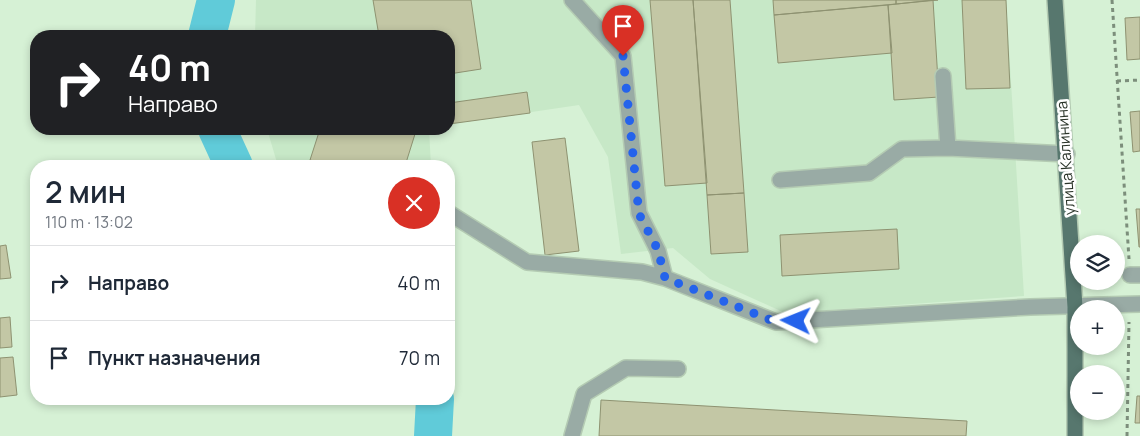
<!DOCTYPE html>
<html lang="ru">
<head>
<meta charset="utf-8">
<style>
  :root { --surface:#fff; --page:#f2f2f3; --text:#1f2937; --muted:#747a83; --line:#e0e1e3 }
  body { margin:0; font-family:Manrope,sans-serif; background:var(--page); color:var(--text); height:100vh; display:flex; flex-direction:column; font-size:19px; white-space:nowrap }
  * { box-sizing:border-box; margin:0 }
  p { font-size:16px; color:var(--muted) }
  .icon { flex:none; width:28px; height:28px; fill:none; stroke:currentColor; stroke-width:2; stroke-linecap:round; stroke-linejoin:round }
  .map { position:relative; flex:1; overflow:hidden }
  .sheet { position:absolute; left:30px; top:160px; width:425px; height:245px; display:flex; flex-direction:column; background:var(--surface); border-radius:20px; box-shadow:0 2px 8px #0003 }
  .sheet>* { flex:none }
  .banner { position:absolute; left:30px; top:30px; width:425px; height:105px; border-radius:20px; box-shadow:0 2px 8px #0003; background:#202124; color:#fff; overflow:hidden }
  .fabs { position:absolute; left:1070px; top:235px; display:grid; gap:10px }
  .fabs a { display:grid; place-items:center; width:55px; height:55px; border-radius:50%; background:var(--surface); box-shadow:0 2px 8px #0003; font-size:25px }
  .pin { position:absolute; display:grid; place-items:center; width:42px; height:42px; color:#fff; margin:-51px -21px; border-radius:50% 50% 50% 0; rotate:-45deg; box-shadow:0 0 5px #0007 }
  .pin .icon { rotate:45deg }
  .me { position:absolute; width:55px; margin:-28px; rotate:272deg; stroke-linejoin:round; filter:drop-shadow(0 0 4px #0008) }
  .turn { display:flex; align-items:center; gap:18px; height:105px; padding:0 15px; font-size:22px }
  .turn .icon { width:65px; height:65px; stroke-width:2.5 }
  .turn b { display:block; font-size:35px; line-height:42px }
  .round { display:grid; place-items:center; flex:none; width:52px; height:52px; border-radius:26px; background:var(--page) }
  .headline { display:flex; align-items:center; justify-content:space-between; height:85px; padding:0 15px }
  h1 { font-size:30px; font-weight:600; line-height:38px }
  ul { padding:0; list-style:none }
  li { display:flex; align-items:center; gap:15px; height:75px; padding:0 15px; border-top:1px solid var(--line) }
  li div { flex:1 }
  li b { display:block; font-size:19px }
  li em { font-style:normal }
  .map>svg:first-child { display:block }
  .built { fill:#c7e8c7 }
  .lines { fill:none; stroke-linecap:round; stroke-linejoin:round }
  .river { stroke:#60cbd9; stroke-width:38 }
  .building { fill:#c3c7a5; stroke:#8e9271 }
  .minor-casing { stroke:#b4cbb3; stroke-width:18 }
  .major-casing { stroke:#b4cbb3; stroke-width:18 }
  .path { stroke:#7c8e7b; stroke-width:3; stroke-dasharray:4 4; stroke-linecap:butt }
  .minor { stroke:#99aba5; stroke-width:15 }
  .major { stroke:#57776e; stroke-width:15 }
  .route { stroke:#2563eb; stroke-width:9; stroke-dasharray:0 16.2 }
  .labels { text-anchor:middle; stroke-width:5; stroke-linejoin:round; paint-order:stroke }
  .street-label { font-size:15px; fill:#2a3429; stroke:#fff }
</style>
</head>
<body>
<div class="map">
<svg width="1140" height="436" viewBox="0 0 1140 436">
  <rect width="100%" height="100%" fill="#d6f1d5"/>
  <!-- built -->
  <path class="built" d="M256,0H1006L1024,296L785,313L710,279L673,248L621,254L608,157L579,105L449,124V36H255Z
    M267,129H429L431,166H278Z"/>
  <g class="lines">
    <!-- river -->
    <path class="river" d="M207,36L216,0
      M217,129L234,166
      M433,436L435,399"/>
  </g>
  <!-- building -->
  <path class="building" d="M373,0H471L481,69L449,74V36H379Z
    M650,0H693L707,183L665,186Z
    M693,0H730L744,193L707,195Z
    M773,0H896V4L774,15Z
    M896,0H938L896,4Z
    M933,0L939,97L894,100L888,5Z
    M962,0H1006L1010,88L966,89Z
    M888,5L892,53L778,63L774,15Z
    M1140,17V59L1127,60L1125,18Z
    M527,92L530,113L449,124V103Z
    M1140,111V151L1133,152L1130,112Z
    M320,129H398L415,134L405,166H331L310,160Z
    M565,138L579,251L545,255L532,142Z
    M744,193L748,252L711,254L707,195Z
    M1136,209H1140V247H1139Z
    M897,229L899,269L782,276L780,235Z
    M6,245L11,278L0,279V246Z
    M10,317L12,347L0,348V318Z
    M13,357L17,395L0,397V358Z
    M1137,396H1140V423H1135Z
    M601,400L967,421L966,436H599Z"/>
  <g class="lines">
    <!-- minor casing -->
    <g class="minor-casing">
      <path id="minor" d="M572,0L623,56L639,213L658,251L665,278L776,322L1030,307L1140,304
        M943,76L948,148
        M780,180L869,173L902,149L948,148L1067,154
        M449,213L527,262L642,272L665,278
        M1130,275H1140
        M572,436L584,394L626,368L678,369"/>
    </g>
    <!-- major casing -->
    <g class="major-casing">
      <path id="major" d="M1055,0L1075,307V436"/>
    </g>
    <!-- path -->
    <path class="path" d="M1112,0L1129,259
      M1117,81L1140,80
      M1127,436L1129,322"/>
    <!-- minor -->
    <use href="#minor" class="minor"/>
    <!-- major -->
    <use href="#major" class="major"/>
  </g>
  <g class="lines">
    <!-- route -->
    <path class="route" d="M623,56L639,214L658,250L665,278L776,322L796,321"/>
  </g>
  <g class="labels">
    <!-- street labels -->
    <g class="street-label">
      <text transform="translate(1066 158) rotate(-94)" y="5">улица Калинина</text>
    </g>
  </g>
</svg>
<div class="fabs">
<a><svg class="icon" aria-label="layers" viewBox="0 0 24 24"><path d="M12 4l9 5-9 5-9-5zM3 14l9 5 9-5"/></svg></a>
<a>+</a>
<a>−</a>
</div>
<div class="pin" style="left:623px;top:56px;background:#d93025"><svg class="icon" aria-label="arrive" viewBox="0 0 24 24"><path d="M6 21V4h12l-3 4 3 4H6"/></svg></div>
<svg class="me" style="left:796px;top:321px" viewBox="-20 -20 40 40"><path d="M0-17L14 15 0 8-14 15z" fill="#2563eb" stroke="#fff" stroke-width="4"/></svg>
<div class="banner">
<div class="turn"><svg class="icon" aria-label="right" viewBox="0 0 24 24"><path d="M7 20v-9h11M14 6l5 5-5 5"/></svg><div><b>40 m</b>Направо</div></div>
</div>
<section class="sheet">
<div class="headline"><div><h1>2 мин</h1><p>110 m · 13:02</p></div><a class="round" style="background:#d93025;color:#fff"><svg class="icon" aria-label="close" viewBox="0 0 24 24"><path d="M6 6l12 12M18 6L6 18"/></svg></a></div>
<ul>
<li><svg class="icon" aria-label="right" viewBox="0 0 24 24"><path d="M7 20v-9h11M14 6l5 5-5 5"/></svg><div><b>Направо</b></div><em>40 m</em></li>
<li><svg class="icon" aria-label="arrive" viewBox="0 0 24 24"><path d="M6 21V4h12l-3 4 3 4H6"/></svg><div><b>Пункт назначения</b></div><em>70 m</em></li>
</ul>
</section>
</div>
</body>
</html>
